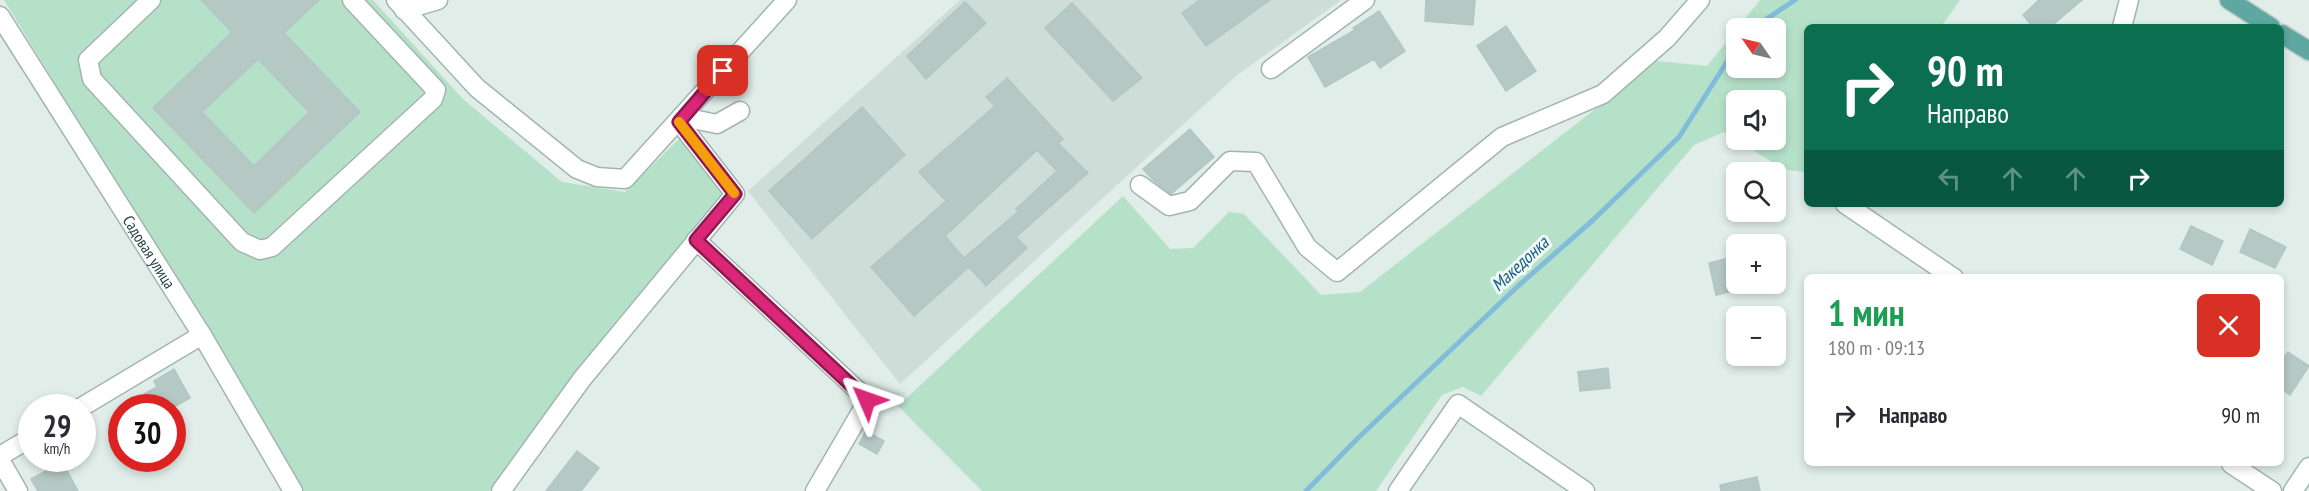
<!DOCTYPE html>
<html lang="ru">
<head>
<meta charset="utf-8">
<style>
  :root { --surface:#fff; --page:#f2f2f3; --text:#2b2b33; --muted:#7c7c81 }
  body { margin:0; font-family:"PT Sans Narrow",sans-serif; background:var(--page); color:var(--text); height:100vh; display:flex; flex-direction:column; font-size:22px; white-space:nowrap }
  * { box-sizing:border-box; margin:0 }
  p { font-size:20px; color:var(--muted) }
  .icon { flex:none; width:33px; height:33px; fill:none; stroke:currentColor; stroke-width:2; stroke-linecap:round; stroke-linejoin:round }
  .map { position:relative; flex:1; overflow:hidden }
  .side { position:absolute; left:1804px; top:274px; width:480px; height:192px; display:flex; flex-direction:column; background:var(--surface); border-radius:9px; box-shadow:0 3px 9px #0003 }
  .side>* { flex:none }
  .guide { position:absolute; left:1804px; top:24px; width:480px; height:183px; border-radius:9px; box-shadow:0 3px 9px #0003; background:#0b6e4f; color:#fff; overflow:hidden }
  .needle { width:39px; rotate:304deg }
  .buttons { position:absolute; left:1726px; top:18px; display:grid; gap:12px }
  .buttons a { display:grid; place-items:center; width:60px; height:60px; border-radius:9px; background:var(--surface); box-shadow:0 3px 9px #0003; font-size:30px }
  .speed { position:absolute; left:18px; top:394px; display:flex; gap:12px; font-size:30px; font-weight:700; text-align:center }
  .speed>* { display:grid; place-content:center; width:78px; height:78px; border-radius:50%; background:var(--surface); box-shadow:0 3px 9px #0003; line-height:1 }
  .speed small { font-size:15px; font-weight:400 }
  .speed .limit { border:9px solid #d22; background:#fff; color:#111 }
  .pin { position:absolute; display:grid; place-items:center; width:51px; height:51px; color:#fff; margin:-26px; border-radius:12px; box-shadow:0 3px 9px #0006 }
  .me { position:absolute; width:66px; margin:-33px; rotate:313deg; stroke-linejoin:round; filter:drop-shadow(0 0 4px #0008) }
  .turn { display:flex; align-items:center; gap:21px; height:126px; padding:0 24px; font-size:27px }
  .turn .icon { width:78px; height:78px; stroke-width:2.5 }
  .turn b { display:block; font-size:42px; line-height:51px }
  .lanes { display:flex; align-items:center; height:57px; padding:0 24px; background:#0003; justify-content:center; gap:30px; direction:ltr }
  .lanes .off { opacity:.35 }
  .round { display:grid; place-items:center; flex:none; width:63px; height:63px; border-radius:9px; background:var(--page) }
  .head { display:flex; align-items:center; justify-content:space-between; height:102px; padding:0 24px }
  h1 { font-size:36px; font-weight:600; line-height:45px; color:#1e9e55 }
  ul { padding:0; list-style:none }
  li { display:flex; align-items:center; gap:18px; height:78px; padding:0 24px }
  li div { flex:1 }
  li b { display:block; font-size:22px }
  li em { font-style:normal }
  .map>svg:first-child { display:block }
  .built { fill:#ceddd8 }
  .green { fill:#b6e1c9; fill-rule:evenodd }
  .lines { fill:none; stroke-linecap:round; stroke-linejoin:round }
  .stream { stroke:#81bcd9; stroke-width:5 }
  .building { fill:#b5c8c3; stroke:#b1c7c2; stroke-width:1.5; fill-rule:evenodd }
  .minor-casing { stroke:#a2b5b2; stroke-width:21 }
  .major-casing { stroke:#c0c9c8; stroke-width:21 }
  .minor { stroke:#fff; stroke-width:18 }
  .major { stroke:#5fa7a1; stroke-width:18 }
  .route-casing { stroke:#8e194d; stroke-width:15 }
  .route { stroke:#db2777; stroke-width:10 }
  .slow { stroke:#f59e0b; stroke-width:10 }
  .labels { text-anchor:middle; stroke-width:6; stroke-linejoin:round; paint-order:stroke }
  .street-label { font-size:16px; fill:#1e3f3c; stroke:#f1f9f6 }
  .water-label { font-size:18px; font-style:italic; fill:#125c82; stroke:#f1f9f6 }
</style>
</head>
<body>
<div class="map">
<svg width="2309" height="491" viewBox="0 0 2309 491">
  <rect width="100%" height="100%" fill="#e0ede9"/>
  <!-- built -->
  <path class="built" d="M960,0H1341L1236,76L900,384L748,191Z"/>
  <!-- green -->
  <path class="green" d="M4,0H373L463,99L562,182L625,192L679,139L723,194L608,331L489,491H303Z
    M1760,0H1960L1941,27H1808L1807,172L1785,170L1724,132L1694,145L1481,396L1463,387L1442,395L1376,491H982L898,406L1123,196L1170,249L1193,248L1229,212L1244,214L1321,295L1360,292L1657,61L1707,66L1737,29V68H1776V28H1737ZM1737,100H1776V140H1737Z"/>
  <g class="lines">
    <!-- stream -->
    <path class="stream" d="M1753,28L1795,0
      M1306,491L1357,439L1517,287L1593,220L1679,137L1737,46"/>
  </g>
  <!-- building -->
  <path class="building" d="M201,0H319L284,33L360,112L254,213L153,108L232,32ZM258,59L309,112L254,166L202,112Z
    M1200,0H1270L1206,46L1182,13Z
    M1426,0H1475L1473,25L1425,21Z
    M2039,0H2082L2050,27H2033L2023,15Z
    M965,2L986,23L926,79L907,56Z
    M1072,3L1142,78L1113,101L1045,28Z
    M1379,11L1405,51L1380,68L1374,59L1325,87L1308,57L1355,30L1353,28Z
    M1506,26L1536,71L1506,91L1477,46Z
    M1007,78L1063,139L1058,143L1088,173L1016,237L1027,248L986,286L969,267L914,316L871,267L946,201L919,172L995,106L986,97ZM1037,150L1057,171L1016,209L1019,211L964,258L945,236Z
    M862,107L905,155L812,239L769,191Z
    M1190,129L1214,157L1171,194L1153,180L1143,169Z
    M2191,226L2223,241L2212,265L2180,249Z
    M2250,229L2286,247L2275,268L2240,252Z
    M1737,256V290L1716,295L1709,263Z
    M2288,352L2309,366L2290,395L2282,389V360Z
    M1608,368L1610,388L1580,391L1578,372Z
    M174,369L190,398L172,408H151L144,394L157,387L154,381Z
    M866,431L884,441L877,454L859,444Z
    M577,451L599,468L581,491H546Z
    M62,462L78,491H38L31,479Z
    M1757,477L1760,491H1721L1720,485Z"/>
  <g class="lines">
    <!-- minor casing -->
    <g class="minor-casing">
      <g id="minor">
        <path d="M151,0L88,60L92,79L242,242L260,250L272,247L433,99L436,90L352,0"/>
        <path d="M396,0L477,88L577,169L597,177L625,179L787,0"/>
        <path d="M404,10L438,0"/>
        <path id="s1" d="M0,16L202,335L293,491"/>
        <path d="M2122,27L2129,0"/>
        <path d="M1271,69L1365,0"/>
        <path d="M683,117L717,124L740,111"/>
        <path d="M1140,185L1169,206L1190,201L1230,161L1256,162L1307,247L1337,272L1502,137L1603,94L1667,38L1700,0"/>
        <path d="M1845,204L1954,278"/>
        <path d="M696,240L868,400L815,491"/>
        <path d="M80,408L202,335"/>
        <path d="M0,456L32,437"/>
        <path d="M0,460L18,491"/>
        <path d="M2231,464L2272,491"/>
        <path d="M501,491L582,379L735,194L679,122"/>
        <path d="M1398,491L1458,404L1585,491"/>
        <path d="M2293,491L2309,467"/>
      </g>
    </g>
    <!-- major casing -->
    <g class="major-casing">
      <path id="major" d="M2229,0L2271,27
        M2282,34L2309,51"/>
    </g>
    <!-- minor -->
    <use href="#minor" class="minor"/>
    <!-- major -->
    <use href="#major" class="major"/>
  </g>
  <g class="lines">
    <!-- route casing -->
    <g class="route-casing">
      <path id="route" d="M723,71L679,122L735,194L696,240L867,400"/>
    </g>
    <!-- route -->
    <use href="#route" class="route"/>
    <!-- slow -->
    <path class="slow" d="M679,122L734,193"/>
  </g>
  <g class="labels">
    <!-- street labels -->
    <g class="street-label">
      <text dy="6" stroke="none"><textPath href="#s1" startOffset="279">Садовая улица</textPath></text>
    </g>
    <!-- water labels -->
    <g class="water-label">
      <text transform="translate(1520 264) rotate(-43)" y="6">Македонка</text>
    </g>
  </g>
</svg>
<div class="buttons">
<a><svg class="needle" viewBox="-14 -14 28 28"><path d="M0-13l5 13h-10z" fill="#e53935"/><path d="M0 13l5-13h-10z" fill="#7c7c81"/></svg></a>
<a><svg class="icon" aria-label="sound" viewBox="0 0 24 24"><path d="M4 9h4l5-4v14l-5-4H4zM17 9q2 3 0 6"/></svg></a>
<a><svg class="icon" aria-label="search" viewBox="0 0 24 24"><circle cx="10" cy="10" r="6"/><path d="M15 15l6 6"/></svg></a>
<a>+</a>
<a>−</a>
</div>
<div class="speed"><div>29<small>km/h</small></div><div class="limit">30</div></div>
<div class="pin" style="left:723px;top:71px;background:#d93025"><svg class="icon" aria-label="arrive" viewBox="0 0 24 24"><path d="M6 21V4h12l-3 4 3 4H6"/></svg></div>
<svg class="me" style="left:867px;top:400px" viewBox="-20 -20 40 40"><path d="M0-17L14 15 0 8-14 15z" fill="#db2777" stroke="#fff" stroke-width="4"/></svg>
<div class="guide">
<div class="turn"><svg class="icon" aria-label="right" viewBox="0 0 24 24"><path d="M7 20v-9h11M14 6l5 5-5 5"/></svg><div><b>90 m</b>Направо</div></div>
<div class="lanes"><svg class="icon off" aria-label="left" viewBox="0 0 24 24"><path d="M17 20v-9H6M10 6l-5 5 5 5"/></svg><svg class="icon off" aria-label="ahead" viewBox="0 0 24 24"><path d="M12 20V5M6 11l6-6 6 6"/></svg><svg class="icon off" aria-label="ahead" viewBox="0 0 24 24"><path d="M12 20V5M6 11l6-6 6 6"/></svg><svg class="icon" aria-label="right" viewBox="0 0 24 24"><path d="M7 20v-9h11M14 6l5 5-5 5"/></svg></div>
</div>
<section class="side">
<div class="head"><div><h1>1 мин</h1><p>180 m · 09:13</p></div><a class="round" style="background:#d93025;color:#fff"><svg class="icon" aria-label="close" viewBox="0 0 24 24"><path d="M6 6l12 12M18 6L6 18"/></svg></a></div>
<ul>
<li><svg class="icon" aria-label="right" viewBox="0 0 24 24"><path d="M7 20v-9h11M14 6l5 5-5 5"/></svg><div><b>Направо</b></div><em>90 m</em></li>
</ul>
</section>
</div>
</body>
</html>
